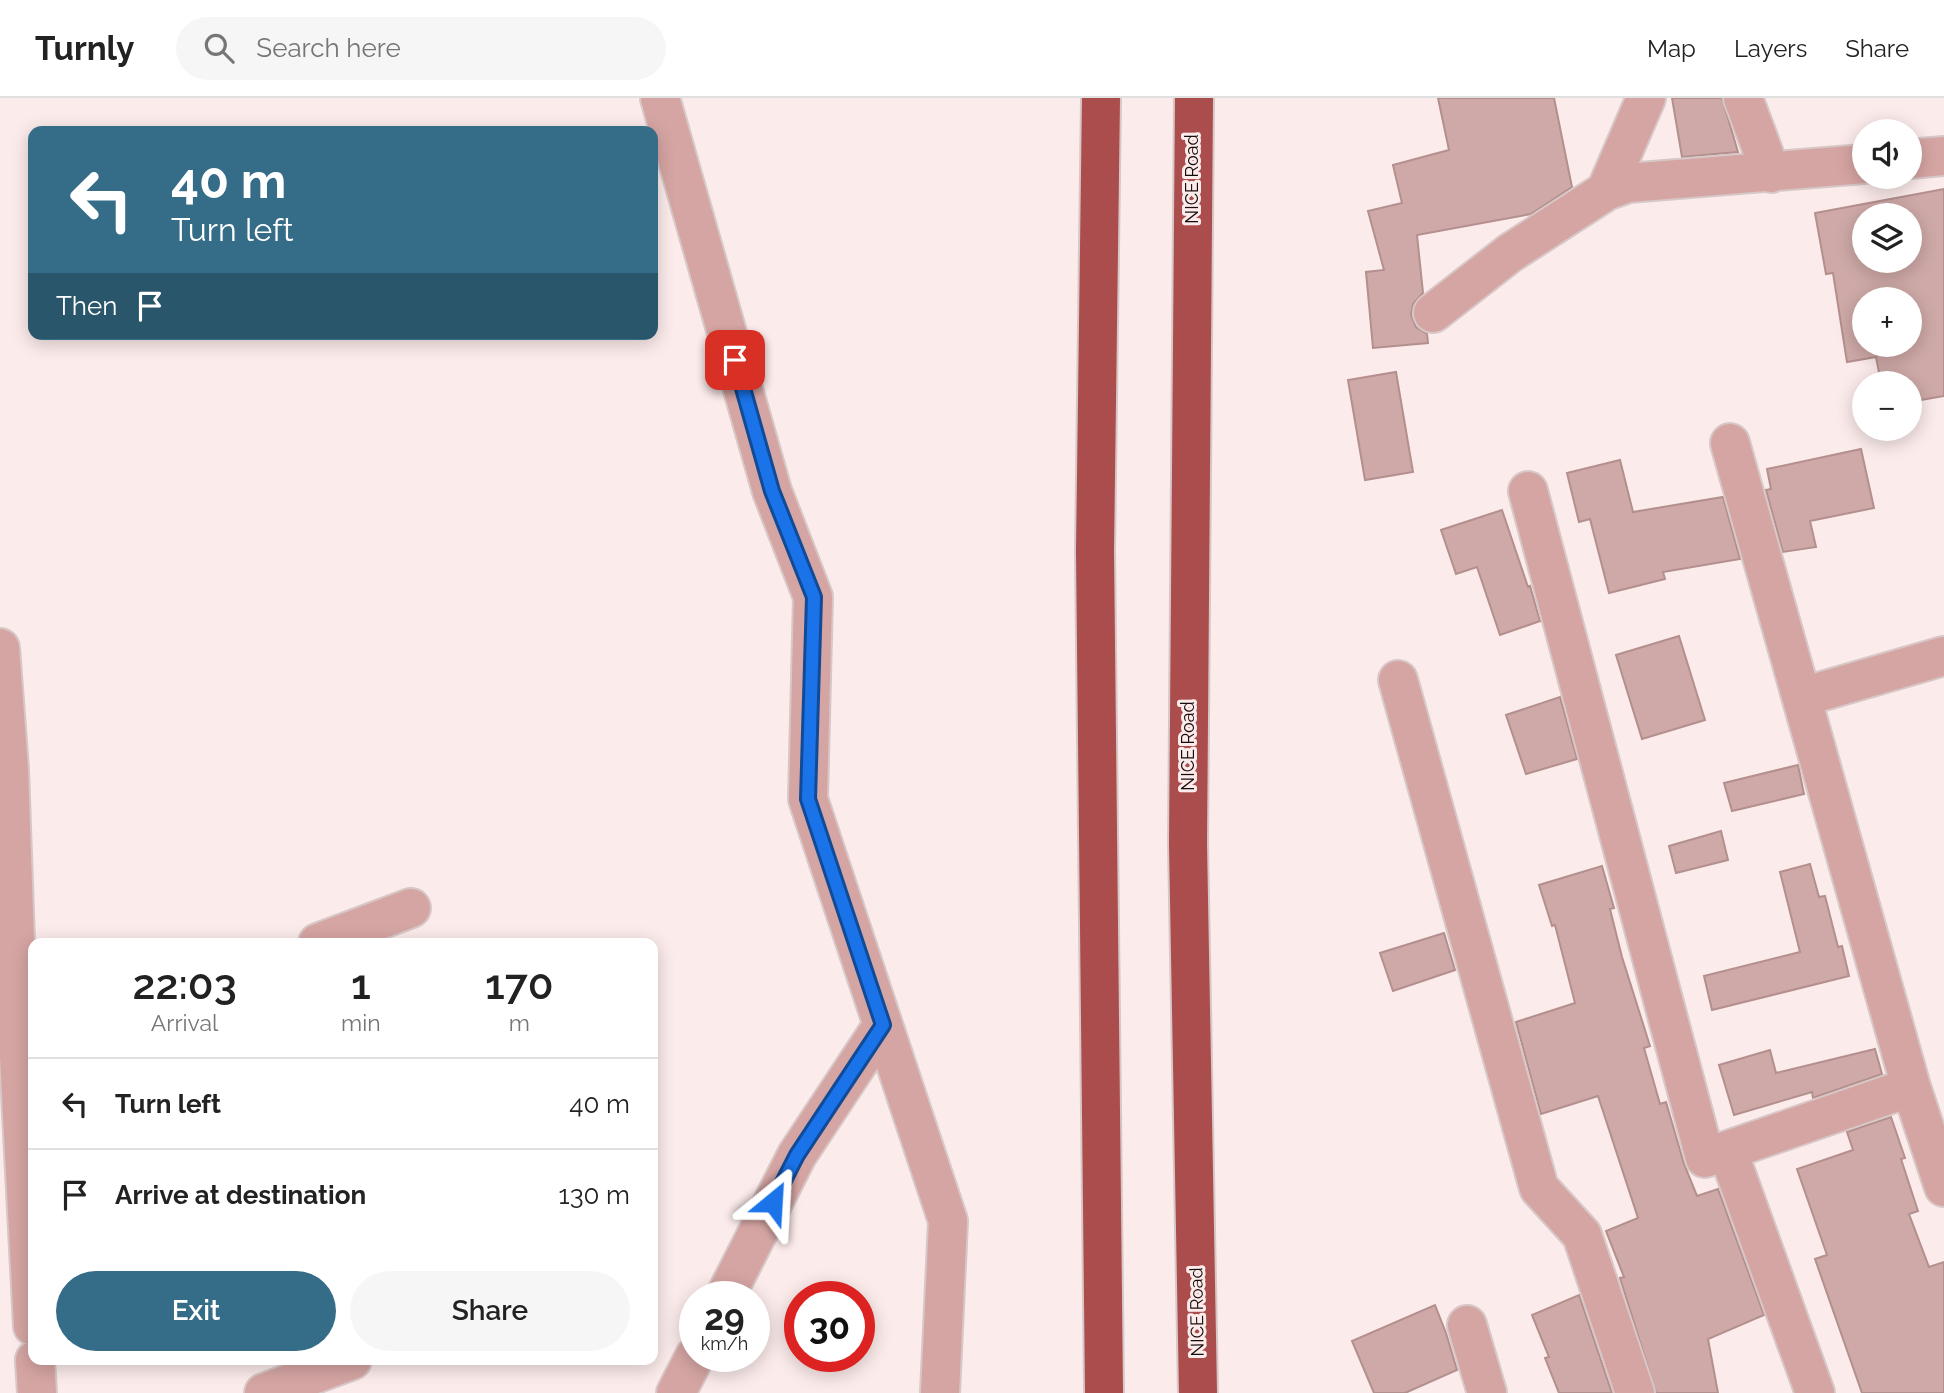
<!DOCTYPE html>
<html lang="en">
<head>
<meta charset="utf-8">
<style>
  :root { --surface:#fff; --page:#f6f6f6; --text:#222; --muted:#767676; --line:#e0e0e0; --accent:#356c87 }
  body { margin:0; font-family:Raleway,sans-serif; background:var(--page); color:var(--text); height:100vh; display:flex; flex-direction:column; font-size:26px; white-space:nowrap }
  * { box-sizing:border-box; margin:0 }
  p { font-size:23px; color:var(--muted) }
  .icon { flex:none; width:38px; height:38px; fill:none; stroke:currentColor; stroke-width:2; stroke-linecap:round; stroke-linejoin:round }
  .map { position:relative; flex:1; overflow:hidden }
  .side { position:absolute; left:28px; top:840px; width:630px; height:427px; display:flex; flex-direction:column; background:var(--surface); border-radius:14px; box-shadow:0 4px 18px #0003 }
  .side>* { flex:none }
  .guide { position:absolute; left:28px; top:28px; width:630px; height:214px; border-radius:14px; box-shadow:0 4px 18px #0003; background:#356c87; color:#fff; overflow:hidden }
  .fabs { position:absolute; left:1852px; top:21px; display:grid; gap:14px }
  .fabs a { display:grid; place-items:center; width:70px; height:70px; border-radius:50%; background:var(--surface); box-shadow:0 4px 18px #0003; font-size:35px }
  .speed { position:absolute; left:679px; top:1183px; display:flex; gap:14px; font-size:35px; font-weight:700; text-align:center }
  .speed>* { display:grid; place-content:center; width:91px; height:91px; border-radius:50%; background:var(--surface); box-shadow:0 4px 18px #0003; line-height:1 }
  .speed small { font-size:18px; font-weight:400 }
  .speed .limit { border:10px solid #d22; background:#fff; color:#111 }
  .pin { position:absolute; display:grid; place-items:center; width:60px; height:60px; color:#fff; margin:-30px; border-radius:14px; box-shadow:0 4px 10px #0006 }
  .me { position:absolute; width:77px; margin:-38px; rotate:27deg; stroke-linejoin:round; filter:drop-shadow(0 0 5px #0008) }
  .turn { display:flex; align-items:center; gap:24px; height:147px; padding:0 28px; font-size:32px }
  .turn .icon { width:91px; height:91px; stroke-width:2.5 }
  .turn b { display:block; font-size:49px; line-height:60px }
  .then { display:flex; align-items:center; height:66px; padding:0 28px; background:#0003; gap:14px; font-size:26px }
  .eta { display:flex; justify-content:space-evenly; align-items:center; height:119px; text-align:center }
  .eta b { font-size:42px; font-weight:600; line-height:49px }
  .button { display:flex; gap:14px; margin-top:auto; padding:14px 28px }
  .button a { flex:1; height:80px; border-radius:42px; background:var(--accent); color:#fff; font-size:28px; font-weight:600; line-height:80px; text-align:center }
  .button a+a { background:var(--page); color:var(--text) }
  ul { padding:0; list-style:none }
  li { display:flex; align-items:center; gap:21px; height:91px; padding:0 28px; border-top:2px solid var(--line) }
  li div { flex:1 }
  li b { display:block; font-size:26px }
  li em { font-style:normal }
  header { display:flex; align-items:center; gap:42px; box-sizing:border-box; height:98px; padding:0 35px; background:var(--surface); border-bottom:2px solid var(--line) }
  header strong { font-size:33px }
  nav { display:flex; gap:38px; margin-inline-start:auto; font-size:24px }
  .search { width:490px; height:63px; background:var(--page); display:flex; align-items:center; gap:18px; box-sizing:border-box; padding:0 24px; border-radius:38px; color:var(--muted); font-size:26px }
  .map>svg:first-child { display:block }
  .building { fill:#cea9a7; stroke:#b38f8d; stroke-width:2; fill-rule:evenodd }
  .lines { fill:none; stroke-linecap:round; stroke-linejoin:round }
  .minor-casing { stroke:#d7c7c6; stroke-width:42 }
  .highway-casing { stroke:#d7c7c6; stroke-width:42 }
  .minor { stroke:#d5a5a3; stroke-width:38 }
  .highway { stroke:#ab4c4d; stroke-width:38 }
  .route-casing { stroke:#114b97; stroke-width:18 }
  .route { stroke:#1a73e8; stroke-width:12 }
  .labels { text-anchor:middle; stroke-width:6; stroke-linejoin:round; paint-order:stroke }
  .street-label { font-size:18px; fill:#170b0a; stroke:#fbebea }
</style>
</head>
<body>
<header>
<strong>Turnly</strong>
<div class="search"><svg class="icon" aria-label="search" viewBox="0 0 24 24"><circle cx="10" cy="10" r="6"/><path d="M15 15l6 6"/></svg>Search here</div>
<nav><a>Map</a><a>Layers</a><a>Share</a></nav>
</header>
<div class="map">
<svg width="1944" height="1295" viewBox="0 0 1944 1295">
  <rect width="100%" height="100%" fill="#fbebea"/>
  <!-- building -->
  <path class="building" d="M1438,0H1554L1572,89L1531,116L1417,137L1423,195L1413,206L1411,217L1416,229L1427,236L1428,245L1373,250L1366,174L1384,172L1368,113L1402,105L1393,67L1449,52Z
    M1672,0H1722L1738,54L1682,59Z
    M1944,91V298L1909,304V285H1881L1876,259L1847,264L1833,175L1826,176L1815,115ZM1864,117H1909V163H1864ZM1864,201H1909V247H1864Z
    M1396,274L1413,374L1365,382L1348,282Z
    M1861,351L1874,410L1810,423L1816,449L1783,454L1766,392L1771,391L1767,371Z
    M1620,362L1633,414L1723,399L1740,461L1663,474L1665,481L1609,495L1590,421L1579,424L1567,375Z
    M1502,412L1528,489L1530,488L1540,523L1500,537L1477,469L1456,476L1441,432Z
    M1679,538L1705,622L1642,641L1616,557Z
    M1560,599L1577,661L1526,676L1506,617Z
    M1798,667L1804,696L1732,713L1724,685Z
    M1721,733L1728,762L1676,775L1669,748Z
    M1810,766L1819,799L1825,798L1838,849L1842,848L1849,878L1712,912L1704,878L1800,854L1780,774Z
    M1602,768L1614,810L1610,811L1622,859L1650,948L1644,950L1660,1006L1666,1004L1684,1066L1697,1098L1718,1091L1764,1217L1708,1241L1718,1295H1656L1620,1180L1624,1179L1606,1133L1638,1120L1598,998L1541,1016L1516,924L1575,905L1555,827L1552,828L1539,787Z
    M1444,835L1455,872L1393,893L1380,855Z
    M1875,951L1882,976L1813,1000L1812,994L1734,1017L1719,967L1770,952L1776,975Z
    M1891,1019L1905,1060L1901,1061L1918,1113L1909,1116L1929,1169L1944,1164V1295H1862L1815,1161L1827,1157L1797,1071L1853,1052L1847,1034Z
    M1579,1197L1612,1295H1559L1545,1260L1549,1259L1532,1217Z
    M1435,1207L1446,1235L1457,1272L1405,1295H1374L1352,1243Z"/>
  <g class="lines">
    <!-- minor casing -->
    <g class="minor-casing">
      <path id="minor" d="M660,0L772,393L813,499L808,701L948,1123L940,1295
        M1743,0L1771,75
        M1909,61L1944,58
        M1606,93L1646,0
        M1433,215L1510,155L1606,93L1628,85L1864,66
        M1730,345L1911,989L1944,1089
        M1528,393L1705,1060L1911,989
        M0,550L9,671L19,958L33,1228
        M1398,582L1539,1090L1582,1137L1635,1295
        M1802,599L1944,558
        M318,845L411,810
        M1728,1054L1815,1295
        M725,1199L797,1057L883,927
        M1467,1227L1487,1295
        M35,1262L37,1295
        M264,1295L352,1262
        M676,1295L695,1258"/>
    </g>
    <!-- highway casing -->
    <g class="highway-casing">
      <path id="highway" d="M1101,0L1095,453L1104,1295
        M1194,0L1188,746L1198,1295"/>
    </g>
    <!-- minor -->
    <use href="#minor" class="minor"/>
    <!-- highway -->
    <use href="#highway" class="highway"/>
  </g>
  <g class="lines">
    <!-- route casing -->
    <g class="route-casing">
      <path id="route" d="M735,262L772,393L814,499L808,701L883,927L797,1057L773,1104"/>
    </g>
    <!-- route -->
    <use href="#route" class="route"/>
  </g>
  <g class="labels">
    <!-- street labels -->
    <g class="street-label">
      <text transform="translate(1192 81) rotate(-90)" y="6">NICE Road</text>
      <text transform="translate(1188 648) rotate(-90)" y="6">NICE Road</text>
      <text transform="translate(1197 1214) rotate(-91)" y="6">NICE Road</text>
    </g>
  </g>
</svg>
<div class="fabs">
<a><svg class="icon" aria-label="sound" viewBox="0 0 24 24"><path d="M4 9h4l5-4v14l-5-4H4zM17 9q2 3 0 6"/></svg></a>
<a><svg class="icon" aria-label="layers" viewBox="0 0 24 24"><path d="M12 4l9 5-9 5-9-5zM3 14l9 5 9-5"/></svg></a>
<a>+</a>
<a>−</a>
</div>
<div class="speed"><div>29<small>km/h</small></div><div class="limit">30</div></div>
<div class="pin" style="left:735px;top:262px;background:#d93025"><svg class="icon" aria-label="arrive" viewBox="0 0 24 24"><path d="M6 21V4h12l-3 4 3 4H6"/></svg></div>
<svg class="me" style="left:773px;top:1104px" viewBox="-20 -20 40 40"><path d="M0-17L14 15 0 8-14 15z" fill="#1a73e8" stroke="#fff" stroke-width="4"/></svg>
<div class="guide">
<div class="turn"><svg class="icon" aria-label="left" viewBox="0 0 24 24"><path d="M17 20v-9H6M10 6l-5 5 5 5"/></svg><div><b>40 m</b>Turn left</div></div>
<div class="then">Then<svg class="icon" aria-label="arrive" viewBox="0 0 24 24"><path d="M6 21V4h12l-3 4 3 4H6"/></svg></div>
</div>
<section class="side">
<div class="eta">
<div><b>22:03</b><p>Arrival</p></div>
<div><b>1</b><p>min</p></div>
<div><b>170</b><p>m</p></div>
</div>
<ul>
<li><svg class="icon" aria-label="left" viewBox="0 0 24 24"><path d="M17 20v-9H6M10 6l-5 5 5 5"/></svg><div><b>Turn left</b></div><em>40 m</em></li>
<li><svg class="icon" aria-label="arrive" viewBox="0 0 24 24"><path d="M6 21V4h12l-3 4 3 4H6"/></svg><div><b>Arrive at destination</b></div><em>130 m</em></li>
</ul>
<div class="button"><a>Exit</a><a>Share</a></div>
</section>
</div>
</body>
</html>
